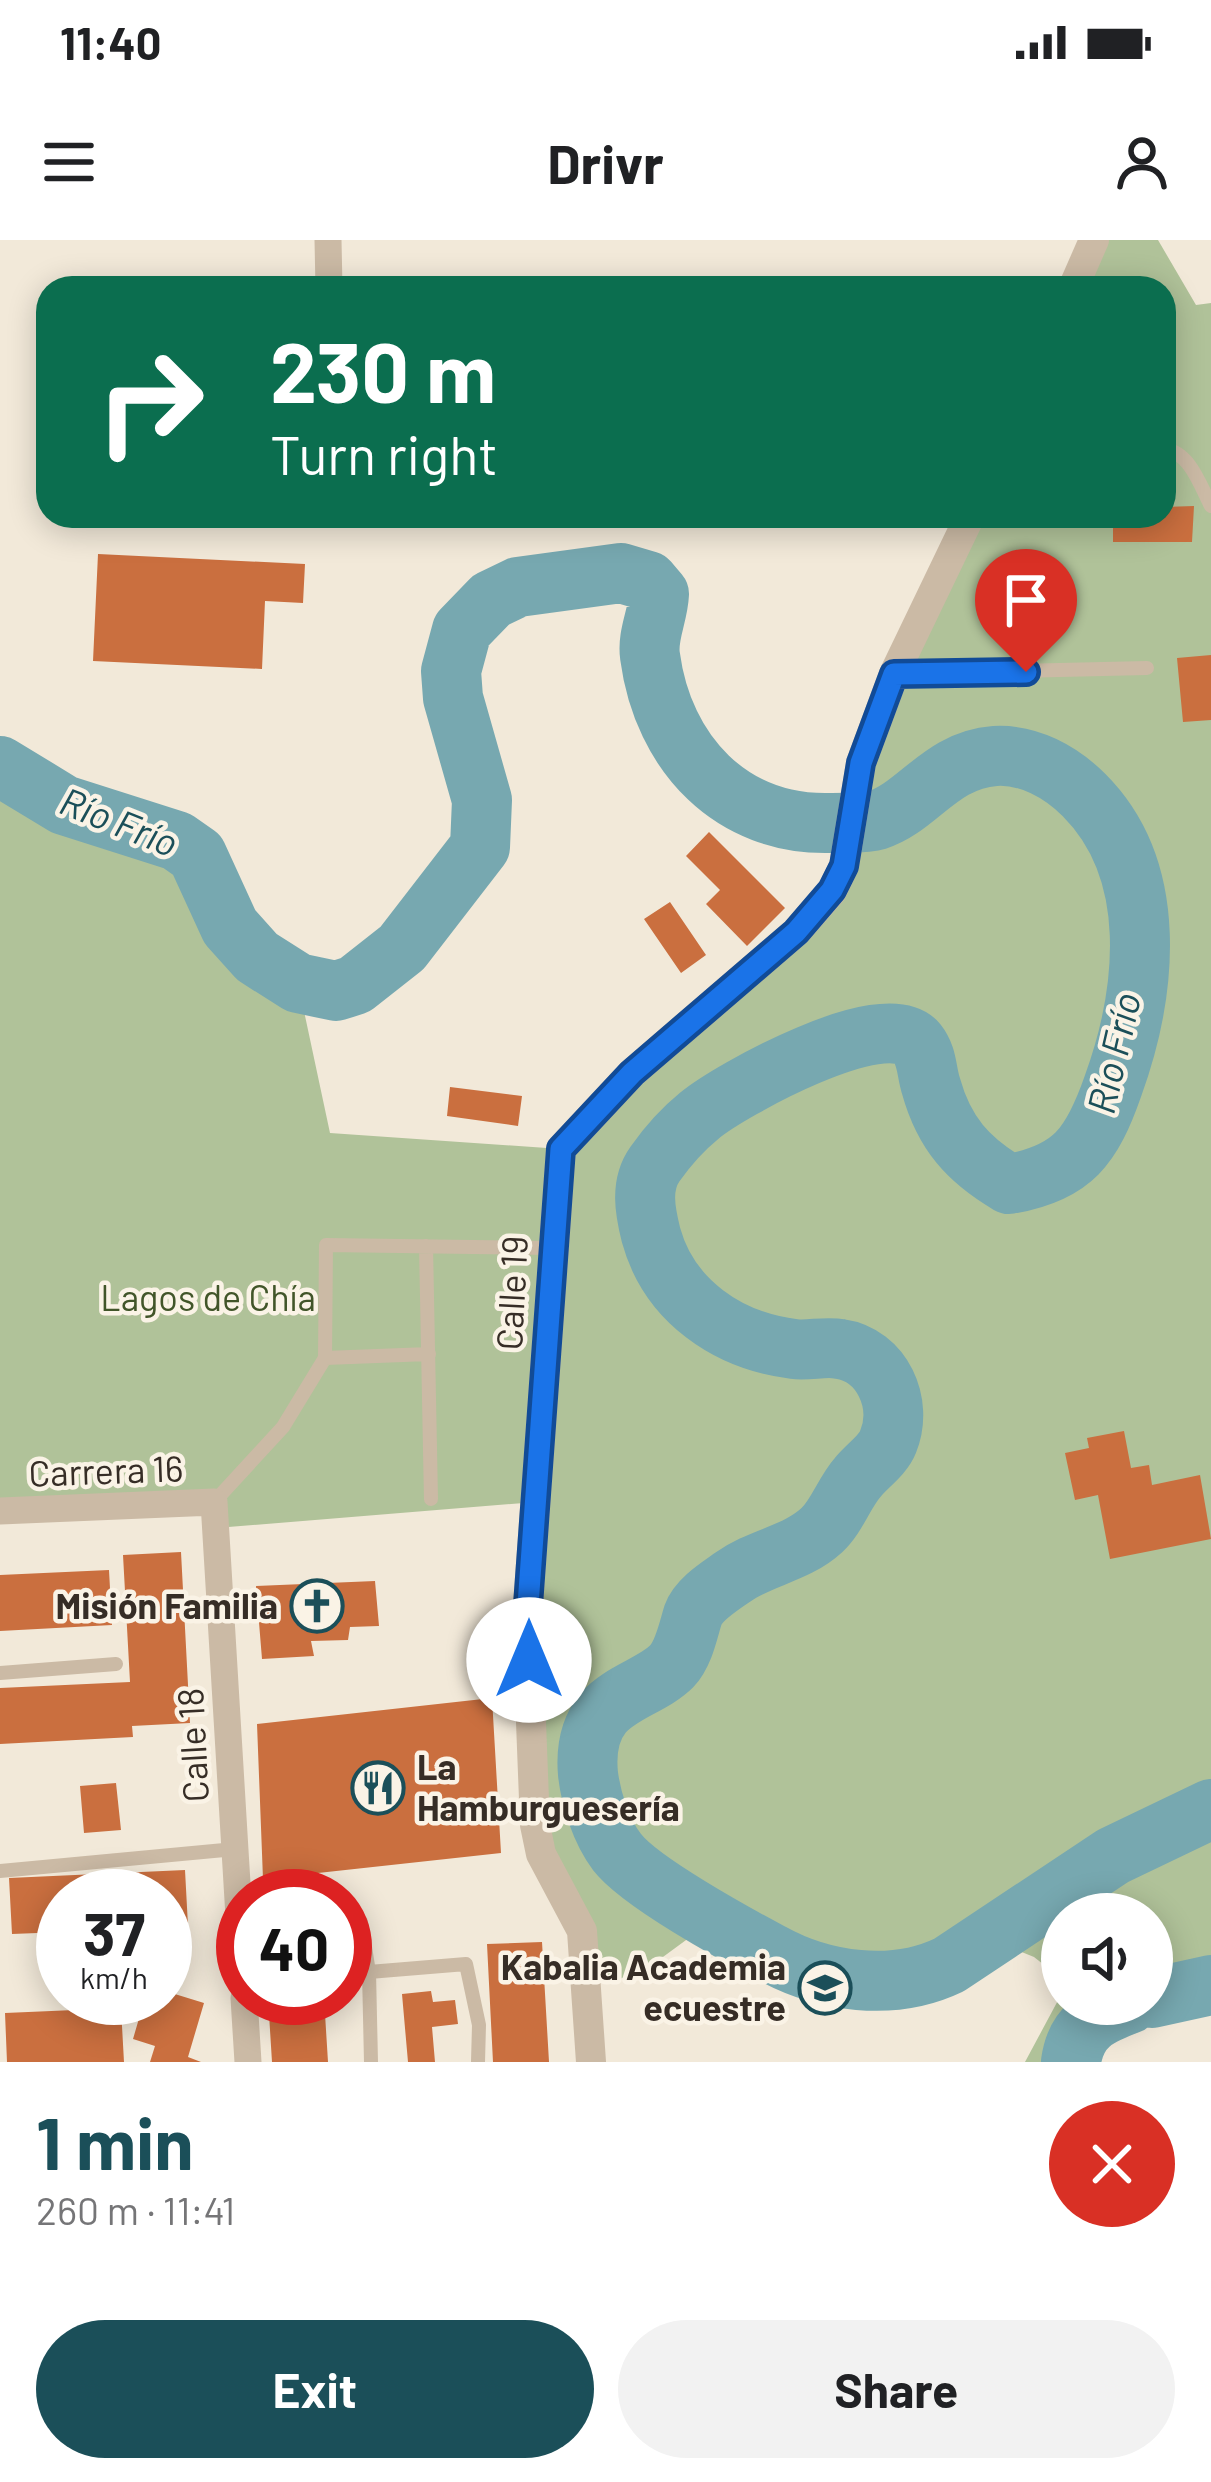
<!DOCTYPE html>
<html lang="en">
<head>
<meta charset="utf-8">
<style>
  :root { --surface:#fff; --page:#f2f2f2; --text:#202124; --muted:#757577; --accent:#1b4f59 }
  body { margin:0; font-family:Barlow,sans-serif; background:var(--page); color:var(--text); height:100vh; display:flex; flex-direction:column; font-size:45px; white-space:nowrap }
  * { box-sizing:border-box; margin:0 }
  p { font-size:39px; color:var(--muted) }
  .icon { flex:none; width:66px; height:66px; fill:none; stroke:currentColor; stroke-width:2; stroke-linecap:round; stroke-linejoin:round }
  .map { position:relative; height:1822px; overflow:hidden }
  .sheet { display:flex; flex-direction:column; background:var(--surface); flex:1 }
  .sheet>* { flex:none }
  .guide { position:absolute; left:36px; top:36px; width:1140px; height:252px; border-radius:36px; box-shadow:0 6px 30px #0003; background:#0b6e4f; color:#fff; overflow:hidden }
  .buttons { position:absolute; left:1041px; top:1653px; display:grid; gap:24px }
  .buttons a { display:grid; place-items:center; width:132px; height:132px; border-radius:50%; background:var(--surface); box-shadow:0 6px 30px #0003; font-size:60px }
  .speed { position:absolute; left:36px; top:1629px; display:flex; gap:24px; font-size:60px; font-weight:700; text-align:center }
  .speed>* { display:grid; place-content:center; width:156px; height:156px; border-radius:50%; background:var(--surface); box-shadow:0 6px 30px #0003; line-height:1 }
  .speed small { font-size:30px; font-weight:400 }
  .speed .limit { border:18px solid #d22; background:#fff; color:#111 }
  .pin { position:absolute; display:grid; place-items:center; width:102px; height:102px; color:#fff; margin:-123px -51px; border-radius:50% 50% 50% 0; rotate:-45deg; box-shadow:0 0 12px #0007 }
  .pin .icon { rotate:45deg }
  .me { position:absolute; width:132px; margin:-66px; rotate:0deg; stroke-linejoin:round; filter:drop-shadow(0 0 9px #0008) }
  .turn { display:flex; align-items:center; gap:42px; height:252px; padding:0 36px; font-size:54px }
  .turn .icon { width:156px; height:156px; stroke-width:2.5 }
  .turn b { display:block; font-size:84px; line-height:102px }
  .round { display:grid; place-items:center; flex:none; width:126px; height:126px; border-radius:63px; background:var(--page) }
  .overview { display:flex; align-items:center; justify-content:space-between; height:204px; padding:0 36px }
  h1 { font-size:72px; font-weight:700; line-height:90px; color:var(--accent) }
  .cta { display:flex; gap:24px; margin-top:auto; padding:24px 36px }
  .cta a { flex:1; height:138px; border-radius:72px; background:var(--accent); color:#fff; font-size:48px; font-weight:700; line-height:138px; text-align:center }
  .cta a+a { background:var(--page); color:var(--text) }
  .status { display:flex; justify-content:space-between; align-items:center; height:84px; padding:0 60px; background:var(--surface); direction:ltr }
  .status svg { height:33px; fill:currentColor }
  header { display:flex; justify-content:space-between; align-items:center; height:156px; padding:0 36px; background:var(--surface); font-size:54px; font-weight:700 }
  .map>svg:first-child { display:block }
  .green { fill:#b0c299 }
  .lines { fill:none; stroke-linecap:round; stroke-linejoin:round }
  .river { stroke:#77a8b0; stroke-width:60 }
  .building { fill:#ca6f3f }
  .service { stroke:#cbbaa5; stroke-width:14 }
  .minor { stroke:#cbbaa5; stroke-width:27 }
  .tertiary { stroke:#cbbaa5; stroke-width:30 }
  .route-casing { stroke:#114b97; stroke-width:30 }
  .route { stroke:#1a73e8; stroke-width:21 }
  .labels { text-anchor:middle; stroke-width:9; stroke-linejoin:round; paint-order:stroke }
  .street-label { font-size:36px; fill:#362d26; stroke:#faf3e6 }
  .park-label { font-size:36px; fill:#415529; stroke:#faf3e6 }
  .poi-label { font-size:36px; font-weight:bold; fill:#362d26; stroke:#faf3e6; text-anchor:end }
  .water-label { font-size:39px; font-style:italic; fill:#1b4f59; stroke:#faf3e6 }
</style>
</head>
<body>
<div class="status"><b>11:40</b><svg viewBox="0 0 49 12"><path d="M0 12V9h3v3zM5 12V6h3v6zM10 12V3h3v9zM15 12V0h3v12zM26 1h20v11H26zM47 4h2v5h-2z"/></svg></div>
<header><svg class="icon" aria-label="menu" viewBox="0 0 24 24"><path d="M4 6h16M4 12h16M4 18h16"/></svg>Drivr<svg class="icon" aria-label="person" viewBox="0 0 24 24"><circle cx="12" cy="8" r="4"/><path d="M4 21q1-7 8-7t8 7"/></svg></header>
<div class="map">
<svg width="1211" height="1822" viewBox="0 0 1211 1822">
  <rect width="100%" height="100%" fill="#f2e9d9"/>
  <!-- green -->
  <path class="green" d="M1094,0H1158L1196,65L1211,63V1745L1152,1758V1674H1062V1739L1034,1717L989,1699C969,1712 948,1730 924,1736C845,1756 779,1717 712,1681L637,1736L588,1743L541,1614L536,1262L216,1288L214,1263L0,1271V526L64,565L177,601L197,615L230,687L257,717L298,743L330,893L561,909L832,651L861,523L970,276H1164V48H1073Z
    M1062,1753V1764H1129C1097,1776 1076,1786 1071,1822H1025Z"/>
  <g class="lines">
    <!-- river -->
    <path class="river" d="M0,526L64,565L177,601L197,615L230,687L257,717L298,743L336,751L355,745L402,708L480,607L482,560L453,458L451,431L462,390L491,360L518,347L621,333L648,341L659,354C658,376 647,395 650,416C663,514 732,586 831,583C845,582 864,584 877,580C918,567 940,520 995,516C1029,514 1061,532 1084,555C1160,631 1147,752 1113,846C1092,906 1073,933 1009,944C968,920 944,893 931,846C926,831 928,817 917,803C885,765 730,850 699,876C683,889 667,907 655,924C640,945 645,971 651,995C669,1061 728,1101 794,1109C809,1111 825,1106 840,1109C882,1115 904,1163 888,1202C883,1215 867,1226 858,1237C844,1253 837,1276 822,1290C796,1314 761,1317 733,1337C719,1347 699,1359 693,1375C688,1391 684,1413 672,1426C653,1445 621,1452 603,1473C589,1490 586,1512 588,1534C591,1559 601,1591 617,1612C640,1642 735,1694 771,1713C823,1742 893,1752 949,1725L1113,1616L1211,1569
      M1152,1758L1211,1745
      M1071,1822C1076,1786 1097,1776 1129,1764"/>
  </g>
  <!-- building -->
  <path class="building" d="M1194,266L1192,302H1113V276H1164V267Z
    M98,314L305,324L303,363L265,361L262,429L93,421Z
    M1211,415V480L1183,482L1177,418Z
    M709,592L785,668L747,706L706,664L720,650L686,616Z
    M670,662L706,715L681,733L644,679Z
    M450,847L522,856L518,886L447,876Z
    M1124,1191L1131,1228L1149,1225L1152,1245L1200,1235L1211,1299L1110,1319L1098,1255L1075,1260L1065,1213L1089,1208L1087,1198Z
    M181,1312L190,1483L132,1486L133,1497L0,1504V1448L130,1442L123,1315Z
    M109,1330L112,1385L0,1391V1335Z
    M375,1341L379,1386L350,1387L348,1400L311,1401L314,1416L262,1419L256,1346Z
    M492,1458L501,1613L263,1639L257,1484Z
    M116,1543L121,1590L84,1593L80,1546Z
    M185,1630L188,1686L165,1687V1656H63V1692L12,1694L9,1638Z
    M542,1702L549,1822H493L487,1704Z
    M165,1751L204,1763L188,1817L201,1822H150L155,1806L133,1799L145,1758H165Z
    M431,1751L433,1762L455,1760L458,1784L432,1787L435,1822H408L402,1754Z
    M268,1758H324L328,1822H272Z
    M121,1768L124,1822H7L5,1773Z"/>
  <g class="lines">
    <!-- service -->
    <path class="service" d="M1164,209C1190,212 1200,245 1211,266
      M894,434L1147,428
      M426,1006L431,1259
      M325,1118L429,1114
      M214,1262L283,1187L325,1118L326,1005L553,1008
      M0,1433L116,1424
      M0,1631L235,1609
      M361,1682L369,1732
      M371,1822L369,1732L466,1724L479,1785L478,1822"/>
    <!-- minor -->
    <path class="minor" d="M328,0L329,48
      M0,1271L214,1262L243,1743
      M244,1758L248,1822"/>
    <!-- tertiary -->
    <path class="tertiary" d="M1073,48L1094,0
      M591,1822L582,1691L541,1614L535,1585L527,1379L561,909L632,833L796,692L832,651L844,626L861,523L894,434L970,276"/>
  </g>
  <g class="lines">
    <!-- route casing -->
    <g class="route-casing">
      <path id="route" d="M529,1420L527,1379L561,909L632,833L796,692L832,650L844,626L861,523L894,434L1026,432"/>
    </g>
    <!-- route -->
    <use href="#route" class="route"/>
  </g>
  <!-- icons -->
  <defs>
    <g id="church-ring" transform="scale(2.7)"><circle r="9.5" fill="#faf3e6" stroke="#1b4f59" stroke-width="1.5"/><path d="M-1.2-6h2.4v3.5h3.3v2.4h-3.3V6h-2.4V-.1h-3.3v-2.4h3.3Z" fill="#1b4f59"/></g>
    <g id="restaurant-ring" transform="scale(2.7)"><circle r="9.5" fill="#faf3e6" stroke="#1b4f59" stroke-width="1.5"/><path d="M-5-6h1v4h1v-4h1v4h1v-4h1v5L-1.5 .5V6h-2V.5L-5-1ZM5-6V6H3V1.5H1.5Q1.5-4 5-6Z" fill="#1b4f59"/></g>
    <g id="school-ring" transform="scale(2.7)"><circle r="9.5" fill="#faf3e6" stroke="#1b4f59" stroke-width="1.5"/><path d="M0-5L7-2L0 1L-7-2ZM-4 1L0 2.5L4 1V4Q0 6-4 4Z" fill="#1b4f59"/></g>
  </defs>
  <g fill-rule="evenodd">
    <use href="#church-ring" x="317" y="1366"/>
    <use href="#restaurant-ring" x="378" y="1548"/>
    <use href="#school-ring" x="825" y="1748"/>
  </g>
  <g class="labels">
    <!-- street labels -->
    <g class="street-label">
      <text transform="translate(512 1053) rotate(-87)" y="13">Calle 19</text>
      <text transform="translate(106 1231) rotate(-2)" y="13">Carrera 16</text>
      <text transform="translate(193 1505) rotate(-93)" y="13">Calle 18</text>
    </g>
    <!-- park labels -->
    <g class="park-label">
      <text x="208" y="1071">Lagos de Chía</text>
    </g>
    <!-- poi labels -->
    <g class="poi-label">
      <text x="278" y="1379">Misión Familia</text>
      <text x="417" y="1540" text-anchor="start">La<tspan x="417" dy="41">Hamburguesería</tspan></text>
      <text x="786" y="1740">Kabalia Academia<tspan x="786" dy="41">ecuestre</tspan></text>
    </g>
    <!-- water labels -->
    <g class="water-label">
      <text transform="translate(119 582) rotate(22)" y="14">Río Frío</text>
      <text transform="translate(1114 813) rotate(-77)" y="14">Río Frío</text>
    </g>
  </g>
</svg>
<div class="buttons">
<a><svg class="icon" aria-label="sound" viewBox="0 0 24 24"><path d="M4 9h4l5-4v14l-5-4H4zM17 9q2 3 0 6"/></svg></a>
</div>
<div class="speed"><div>37<small>km/h</small></div><div class="limit">40</div></div>
<div class="pin" style="left:1026px;top:432px;background:#d93025"><svg class="icon" aria-label="arrive" viewBox="0 0 24 24"><path d="M6 21V4h12l-3 4 3 4H6"/></svg></div>
<svg class="me" style="left:529px;top:1420px" viewBox="-20 -20 40 40"><circle r="19" fill="#fff"/><path d="M0-13L10 11 0 6-10 11z" fill="#1a73e8"/></svg>
<div class="guide">
<div class="turn"><svg class="icon" aria-label="right" viewBox="0 0 24 24"><path d="M7 20v-9h11M14 6l5 5-5 5"/></svg><div><b>230 m</b>Turn right</div></div>
</div>
</div>
<section class="sheet">
<div class="overview"><div><h1>1 min</h1><p>260 m · 11:41</p></div><a class="round" style="background:#d93025;color:#fff"><svg class="icon" aria-label="close" viewBox="0 0 24 24"><path d="M6 6l12 12M18 6L6 18"/></svg></a></div>
<div class="cta"><a>Exit</a><a>Share</a></div>
</section>
</body>
</html>
